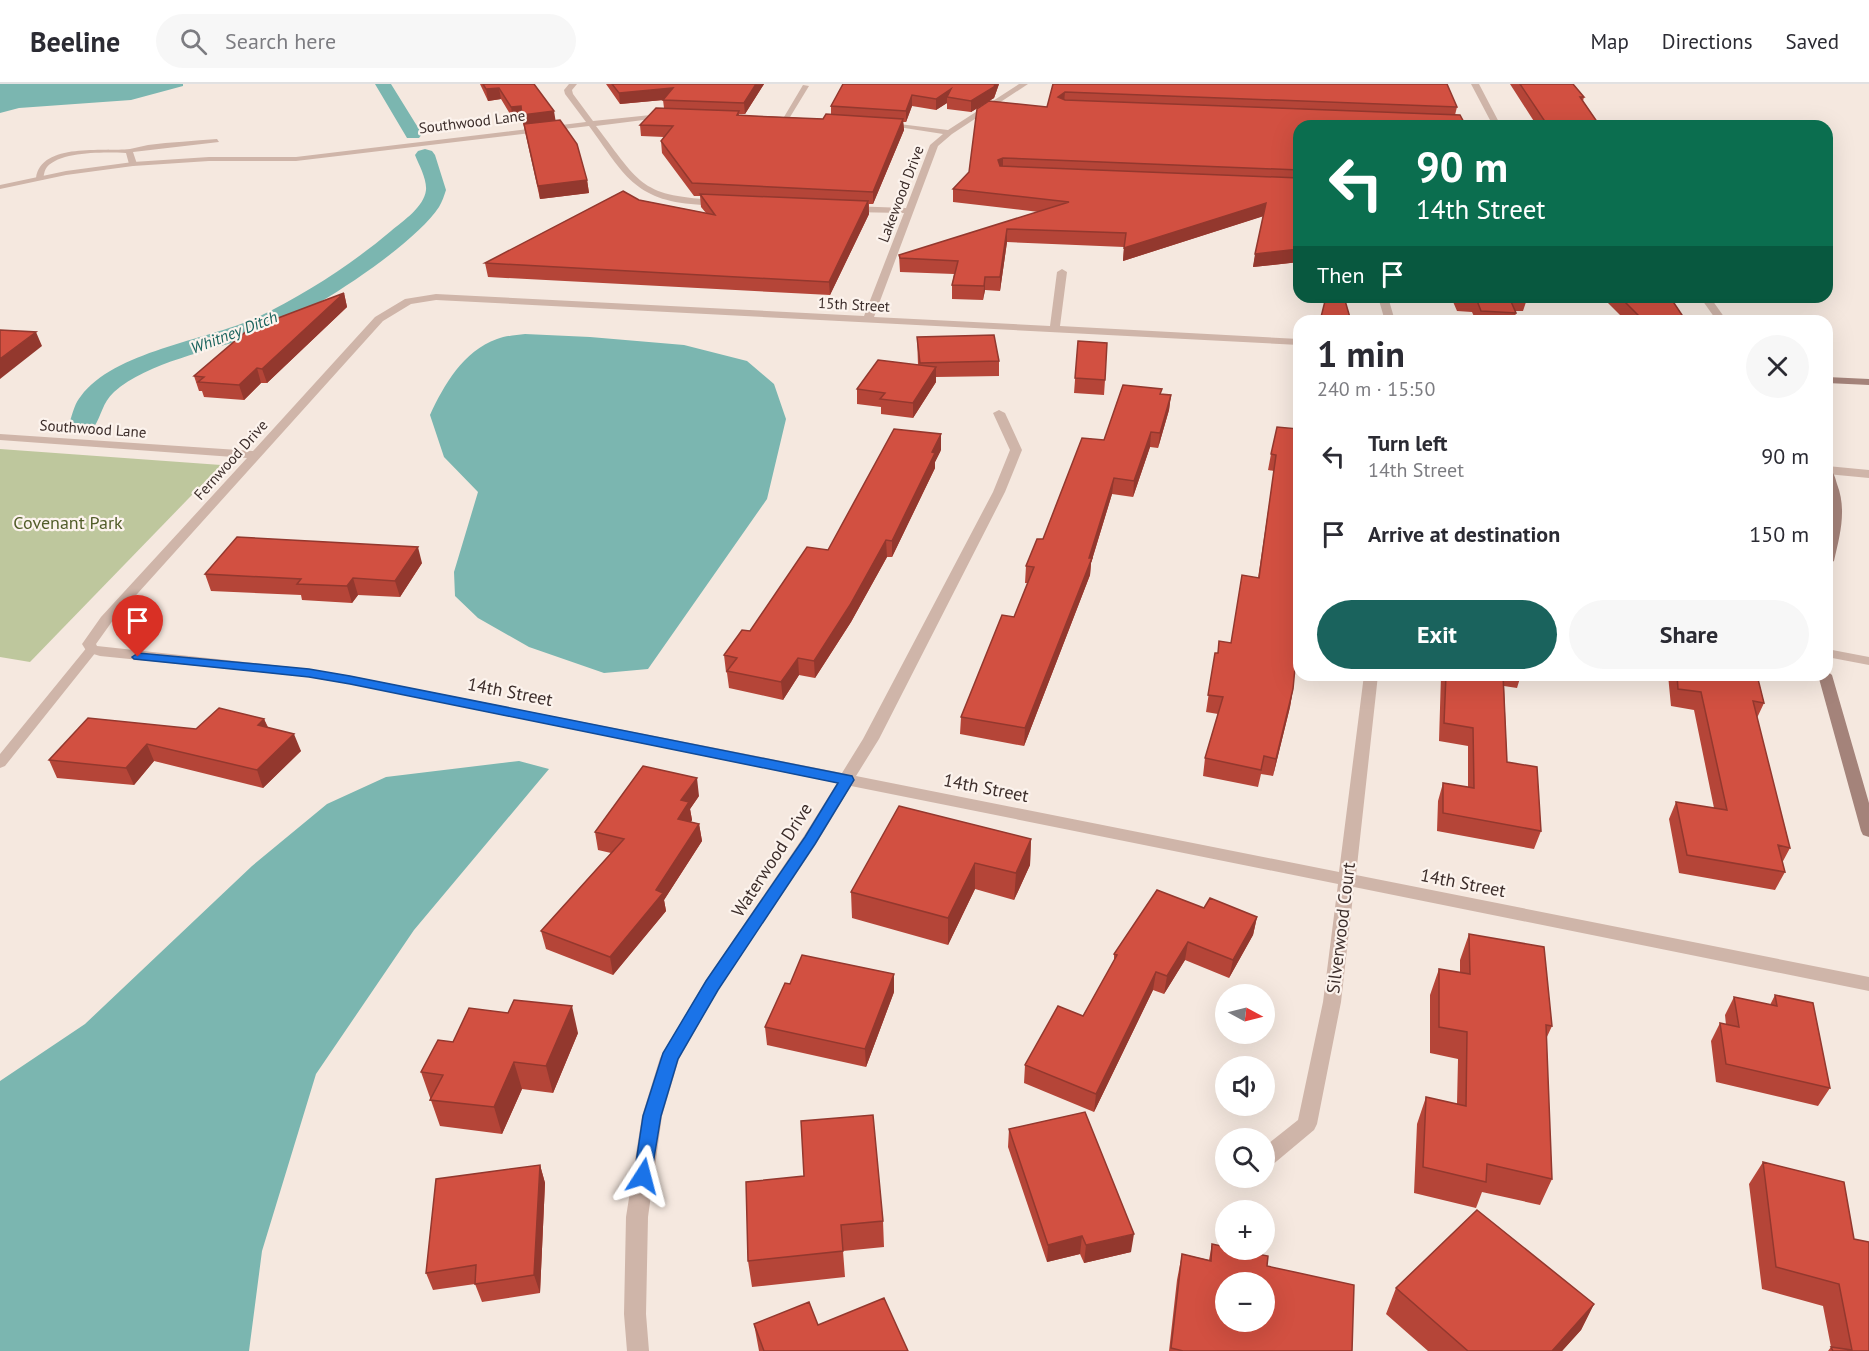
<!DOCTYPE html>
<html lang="en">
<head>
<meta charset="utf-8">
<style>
  :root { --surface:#fff; --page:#f7f7f7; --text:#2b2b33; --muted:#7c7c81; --line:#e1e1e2; --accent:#1a635d }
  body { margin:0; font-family:"PT Sans",sans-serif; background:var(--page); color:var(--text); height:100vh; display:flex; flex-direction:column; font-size:22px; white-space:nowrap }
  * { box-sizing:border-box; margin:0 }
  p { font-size:20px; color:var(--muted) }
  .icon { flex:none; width:33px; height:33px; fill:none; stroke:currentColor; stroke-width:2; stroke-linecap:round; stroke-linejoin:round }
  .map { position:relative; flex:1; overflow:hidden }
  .panel { position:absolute; left:1293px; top:231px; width:540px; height:366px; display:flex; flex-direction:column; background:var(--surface); border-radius:18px; box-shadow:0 6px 24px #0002 }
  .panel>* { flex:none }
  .guide { position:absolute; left:1293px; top:36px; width:540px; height:183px; border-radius:18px; box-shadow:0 6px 24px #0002; background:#0b6e4f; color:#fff; overflow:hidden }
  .needle { width:39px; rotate:97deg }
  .controls { position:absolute; left:1215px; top:900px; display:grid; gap:12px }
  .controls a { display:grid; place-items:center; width:60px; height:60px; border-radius:50%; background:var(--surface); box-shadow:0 6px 24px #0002; font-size:30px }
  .pin { position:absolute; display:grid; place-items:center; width:51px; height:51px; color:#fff; margin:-62px -26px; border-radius:50% 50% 50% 0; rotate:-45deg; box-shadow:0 0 6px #0007 }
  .pin .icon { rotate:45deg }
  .me { position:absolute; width:66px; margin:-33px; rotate:9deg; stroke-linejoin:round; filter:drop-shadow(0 0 4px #0008) }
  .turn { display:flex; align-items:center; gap:21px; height:126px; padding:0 24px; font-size:27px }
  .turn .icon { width:78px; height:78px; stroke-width:2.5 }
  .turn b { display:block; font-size:42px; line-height:51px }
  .then { display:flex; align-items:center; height:57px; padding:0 24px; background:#0003; gap:12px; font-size:22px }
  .round { display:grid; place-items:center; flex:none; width:63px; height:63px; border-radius:32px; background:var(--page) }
  .head { display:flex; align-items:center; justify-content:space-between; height:102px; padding:0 24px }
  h1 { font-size:36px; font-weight:600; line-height:45px }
  .button { display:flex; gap:12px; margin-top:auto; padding:12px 24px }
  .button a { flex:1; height:69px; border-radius:36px; background:var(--accent); color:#fff; font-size:24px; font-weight:600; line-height:69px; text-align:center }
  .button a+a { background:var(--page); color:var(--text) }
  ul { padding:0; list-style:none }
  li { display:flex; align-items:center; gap:18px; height:78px; padding:0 24px }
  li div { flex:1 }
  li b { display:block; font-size:22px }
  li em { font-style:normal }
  header { display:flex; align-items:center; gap:36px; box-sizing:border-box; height:84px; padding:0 30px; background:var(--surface); border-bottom:2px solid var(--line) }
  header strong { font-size:28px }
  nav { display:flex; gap:33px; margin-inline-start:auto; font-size:21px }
  .search { width:420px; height:54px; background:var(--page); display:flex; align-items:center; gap:15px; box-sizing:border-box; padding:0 21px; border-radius:33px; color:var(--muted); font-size:22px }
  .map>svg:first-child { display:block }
  .green { fill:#bec79d }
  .water { fill:#7bb6b0 }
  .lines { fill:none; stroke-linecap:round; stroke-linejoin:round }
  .canal { fill:#7bb6b0; fill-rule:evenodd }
  .lane { fill:#cfb5a9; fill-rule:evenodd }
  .street { fill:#cfb5a9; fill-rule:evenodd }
  .secondary { fill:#a4837a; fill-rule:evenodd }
  .wall { fill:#b54538 }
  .shaded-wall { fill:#93382e }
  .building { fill:#d25041; stroke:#93382e; stroke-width:1.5; fill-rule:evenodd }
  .route { fill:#1a73e8; stroke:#114b97; stroke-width:1.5 }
  .labels { text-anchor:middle; stroke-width:4.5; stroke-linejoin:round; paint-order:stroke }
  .far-street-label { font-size:15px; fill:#3c2d2a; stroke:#fcf3ed }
  .far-water-label { font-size:16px; font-style:italic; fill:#1a635d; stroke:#fcf3ed }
  .park-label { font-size:18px; fill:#525d2a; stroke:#fcf3ed }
  .street-label { font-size:18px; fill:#3c2d2a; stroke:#fcf3ed }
</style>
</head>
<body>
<header>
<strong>Beeline</strong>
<div class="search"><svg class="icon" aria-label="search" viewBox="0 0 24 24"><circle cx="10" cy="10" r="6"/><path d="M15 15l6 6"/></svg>Search here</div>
<nav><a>Map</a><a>Directions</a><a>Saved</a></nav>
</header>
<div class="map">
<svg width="1869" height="1267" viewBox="0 0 1869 1267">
  <rect width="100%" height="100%" fill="#f5e8df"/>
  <!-- green -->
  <path class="green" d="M0,365L221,381L30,578L0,573Z"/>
  <!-- water -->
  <path class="water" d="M0,0H183V2L131,16L19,24L0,29Z
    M525,250L590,253L684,261L747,277L774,300L786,335L767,415L648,585L604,589L529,563L478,534L455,512L454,488L478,408L444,373L430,331C444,301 463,267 497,255C505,252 516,251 525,250Z
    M519,677L549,685L414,846L316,990L262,1167L249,1267H0V997L85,940L252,782L327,720L386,693Z"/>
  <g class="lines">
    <!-- canal -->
    <path class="canal" d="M375,0H391L422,50L419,54H407Z
      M425,65L432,67L435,71L446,106C444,112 442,118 439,123C411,165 301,235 253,252C210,267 148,278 114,308C102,319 102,331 94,343L84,345L74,343L70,337C73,328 75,319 81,312C114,267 208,256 258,233C304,211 352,180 391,147C403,137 424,123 426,106C427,95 419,81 415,71L418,67Z"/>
    <!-- lane -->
    <path class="lane" d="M217,55L219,58L133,68L137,80L133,82L129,80L126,69C106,68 61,67 47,83C44,87 44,91 43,96L36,94C41,58 104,68 130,65C136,64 142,62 148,61C171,58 194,57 217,55Z
      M92,561L98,565L96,568L5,682L0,684V670L88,562Z"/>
    <!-- street -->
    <path class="street" d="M569,0H577L572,6L573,10L593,37L670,29L667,33L596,42C642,102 640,112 720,116L723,117V121C713,122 701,121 691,120C632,115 621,85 589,42L296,77H209L133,82L66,91L0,105V101L66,87L133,78L209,73H296L586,38L565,10L564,6Z
      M1019,0H1028L952,50L938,62L874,233L1050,242L1057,188L1062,185L1067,188L1060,242L1299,255V261L436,216L411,220L383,237L111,539L96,560L97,562L308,585L350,592L842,689L863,655L993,408L1010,366L993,329L999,326L1005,329L1022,366L1005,408L879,655L856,692L1339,788L1364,591H1378L1356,791L1869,893V907L1354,803L1341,918L1317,1040L1314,1046L1271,1082L1264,1085V1063L1298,1036L1323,918L1338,800L851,702L816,760L718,906L679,975L662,1032L648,1133L646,1230L649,1267H627L624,1230L626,1133L642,1032L660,974L706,896L804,752L837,699L350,600L308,593L100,572L87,568L82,560L101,533L247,374L0,356V350L253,367L375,233L405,215L436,210L864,232L904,129L849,128L845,125L849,122L906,124L930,61L943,50L879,40L883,38L948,46Z
      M1471,0H1479L1501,42L1441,40L1440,38L1444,36L1491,38Z
      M803,1L809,2L787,38H781Z
      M1378,213H1388L1395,237H1385Z
      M1700,213H1710L1727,237H1717Z
      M1827,382L1869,386V394L1827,390Z
      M1827,565L1869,573V581L1827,573Z"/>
    <!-- secondary -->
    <path class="secondary" d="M1827,293L1869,295V301L1827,299Z
      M1827,384C1834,387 1835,393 1837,400C1847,426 1840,451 1834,477L1827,481L1830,422Z
      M1827,587L1832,591L1869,719V753L1863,751L1861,747L1818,591H1827Z"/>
  </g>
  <!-- wall -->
  <path class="wall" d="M480,0H534L555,36L587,96L589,109L540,115L522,34L513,35L501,15L488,17Z
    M606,0H764L745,30H739V31L823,35L831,31V22L843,0H999L994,14L971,28L947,25V19L936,26L912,22L906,38H903L904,46L873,120H869V130L830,211L488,193L485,179L639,116L706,129L701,123L700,112H694L662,69L661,57L664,53L641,52L640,41L664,24L663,16L620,20Z
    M1053,0L1457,23L1455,31L1299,42V178L1253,183L1263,132L1123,177L1124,163L1007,158L1000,207L985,206L983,216L952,215V201L954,190L900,188L899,171L1039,128L953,118V105L1047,23Z
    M1510,0H1573L1584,13L1583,17L1600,42H1537Z
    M344,209L347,223L267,299H261L244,316L204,313L202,307H199L194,292Z
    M1451,213H1531L1530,215H1527L1523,227H1515L1516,229L1514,237H1476L1472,228L1457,227Z
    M1602,213H1670L1686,237H1626Z
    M917,253L999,277V292L936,293V298L913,334L881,330V323L857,320V305L918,281Z
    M1078,257L1105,296L1104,311L1074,309Z
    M1299,308V560L1297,559L1293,605L1290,623L1273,692L1261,690L1258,703L1203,692L1205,674L1218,630L1206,628L1215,569H1218L1231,559L1258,494L1274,387L1268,386L1271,370L1296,345Z
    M1171,311L1169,326L1158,364L1150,363L1133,413L1112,410L1091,479L1090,491L1024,662L960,650L961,633L1014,533L1028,499H1025L1026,482L1104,356Z
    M941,366L935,378V384L892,473H887L851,538L815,594L799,591L783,616L729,604L727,589L726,588L724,571L750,547L828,466Z
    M422,479L400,513L358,511L352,519L302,516L301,511L211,507L205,490Z
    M1441,591H1521L1517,604L1504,602L1507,678L1541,747L1534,765L1437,747L1438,717L1443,699L1468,703V662L1439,657Z
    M1668,591H1757L1764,619L1757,634L1790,764L1782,779L1785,788L1775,806L1679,789L1669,735L1676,718L1714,724L1694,626L1671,622Z
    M264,635L268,643L301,667L263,704L154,677L134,701L57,694L49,676L196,645Z
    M699,712L690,725L692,736L691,738L699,740L702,757L664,816L666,827L613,891L546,865L541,847L611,769L598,766L595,748Z
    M1031,755L1030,781L1014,816L975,805L948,861L852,834L851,808Z
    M1204,824L1257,833L1253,851L1229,894L1185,876L1164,910L1153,906L1094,1028L1024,999L1025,981L1083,932L1114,877V870Z
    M1469,850L1552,942L1546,955L1552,1095L1540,1121L1482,1108L1476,1124L1414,1109L1417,1040L1426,1013L1457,1020L1458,975L1430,969V911L1439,885L1460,889V876Z
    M894,908L866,983L767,961L765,943Z
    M1775,911L1830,1004L1818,1022L1716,998L1711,957L1720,939L1726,941L1725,931L1734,913L1770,921Z
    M578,949L553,1009L522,1005L502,1050L440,1042L421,988L453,958Z
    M1009,1045L1131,1168L1084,1179L1080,1170L1047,1178L1008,1063Z
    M1763,1078L1854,1155L1869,1267H1828L1831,1263L1823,1222L1762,1205L1749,1100Z
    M540,1081L545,1099L540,1209L482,1218L475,1200L433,1206L426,1189Z
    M804,1092L883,1137L884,1163L843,1167L845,1193L752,1203L748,1177Z
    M1212,1160L1267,1182L1352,1267H1169L1177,1196L1182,1170L1209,1176Z
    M1396,1204L1594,1220L1581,1246L1562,1267H1428L1386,1230Z
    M754,1240L818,1241L908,1267H759Z"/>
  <!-- shaded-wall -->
  <path class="shaded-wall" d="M756,0H764L745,30L744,19Z
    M995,0H999L994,14L971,28V17Z
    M499,4L501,15L488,17L486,5Z
    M673,4L663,16L620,20L619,9Z
    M951,5L947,13V19L936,26V15Z
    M1065,8L1064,19L1058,13Z
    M912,11V22L906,38V27Z
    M521,22L522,34L513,35L511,23Z
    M554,27L556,39L524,42L522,31Z
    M903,35L904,46L873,120V108Z
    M1003,74V86L998,88V76Z
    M587,96L589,109L540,115L538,102Z
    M868,117L869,130L830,211L829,198Z
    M1266,119L1264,132L1123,177L1124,164Z
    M1007,145V158L1000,207V193Z
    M1299,165V178L1253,183L1255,170Z
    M985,193V206L983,216L984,202Z
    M344,209L347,223L267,299L262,285Z
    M36,248L42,262L0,295V275Z
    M936,283V298L913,334V319Z
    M257,284L261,299L244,316L239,301Z
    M1171,311L1169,326L1158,364L1160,349Z
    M1151,348L1150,363L1133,413L1134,397Z
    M941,350V366L935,378V384L892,473V457L932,368Z
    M1114,394L1112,410L1091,479L1090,491L1024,662L1025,644L1089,474Z
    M886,456L887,473L851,538L815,594L814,577Z
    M418,463L422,479L400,513L395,497Z
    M353,494L358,511L352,519L347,502Z
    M798,574L799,591L783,616L781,598Z
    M1293,605L1290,623L1273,692L1276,675Z
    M264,635L271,652L258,641Z
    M294,650L301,667L263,704L257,686Z
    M147,660L154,677L134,701L126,684Z
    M697,694L699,712L690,725L692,736L681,752L678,735L681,716Z
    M699,740L702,757L664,816L666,827L613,891L610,873L656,806Z
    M1031,755L1030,781L1014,816L1016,789Z
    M975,779V805L948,861V834Z
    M1257,833L1253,851L1229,894L1233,876Z
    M1188,858L1185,876L1164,910L1167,892Z
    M1156,888L1153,906L1094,1028L1096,1010Z
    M894,890V908L866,983L865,965Z
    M572,922L578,949L553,1009L546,982Z
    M514,978L522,1005L502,1050L494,1023Z
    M540,1081L545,1099L540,1209L534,1191Z
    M1134,1150L1131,1168L1084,1179L1086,1161Z
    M1082,1152L1080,1170L1047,1178L1048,1161Z
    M1594,1220L1581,1246L1562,1267H1552Z"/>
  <!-- building -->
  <path class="building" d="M483,0H534L554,27L522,31L521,22L511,23L499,4L486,5Z
    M612,0H756L744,19L663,16L673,4L619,9Z
    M843,0H995L994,3L971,17L947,13L951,5L936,15L912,11L906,27L831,22Z
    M1053,0H1447L1457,23L1065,8L1058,13L1065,16L1460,31L1466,42H1299V86L1003,74L998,76L1000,82L1299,94V165L1255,170L1266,119L1124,164L1126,149L1007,145L1000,193H985L984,202L952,201L958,177L900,174L899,171L1069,118L953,105L969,88L977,25L989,17L1047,23Z
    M1520,0H1573L1584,13H1580L1600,42H1548Z
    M656,24L739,27L737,31L753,32L823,35L826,30L903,35L873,108L692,99L661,57L673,42L640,41Z
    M560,36L577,60L587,96L538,102L524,40Z
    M623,107L639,116L715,131L700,110L868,117L829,198L485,179Z
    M344,209L262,285L257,284L239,301L198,298L204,293L194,292L249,245Z
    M1326,213H1344L1351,237H1320Z
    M1460,213H1509L1516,229L1481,227L1476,214Z
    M1620,213H1670L1686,237H1644Z
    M0,246L36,248L0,275Z
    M994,251L999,277L920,279L917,253Z
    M1078,257L1107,259L1105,296L1075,294Z
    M878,276L936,283L913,319L880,315L885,309L857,305Z
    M1123,301L1162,305L1160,310L1171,311L1160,349L1151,348L1134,397L1114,394L1089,474H1092L1025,644L961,633L1002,531L1014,533L1034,483L1026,482L1037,455H1043L1082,354L1104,356Z
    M1299,331V542L1293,605L1276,675L1264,672L1261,686L1205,674L1223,613L1208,611L1215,569H1218L1219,557L1231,559L1242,491L1259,494L1276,371L1271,370L1277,343L1298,345Z
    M894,345L941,350L932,368L935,369L892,457L886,456L850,521L814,577L798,574L781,598L727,587L737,574L724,571L742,546L750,547L807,463L828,466Z
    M237,453L418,463L395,497L353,494L347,502L297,500L301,495L205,490Z
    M1446,591H1503L1507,678L1537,683L1541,747L1443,729V699L1474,704L1473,644L1444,639Z
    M1677,591H1757L1764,619L1753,617L1790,764L1778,761L1785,788L1687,771L1676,718L1727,726L1701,608L1678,605Z
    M219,624L264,635L258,641L294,650L257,686L147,660L126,684L49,676L88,634L196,645Z
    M643,682L697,694L681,716L689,718L678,735L699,740L656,806L663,809L610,873L541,847L624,755L595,748Z
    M899,722L1031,755L1016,789L975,779L948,834L851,808Z
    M1157,806L1204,824L1210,814L1257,833L1233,876L1188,858L1167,892L1156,888L1096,1010L1025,981L1058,922L1083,932L1117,871L1114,870Z
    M1469,850L1544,863L1552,942L1546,941L1552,1095L1487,1080L1486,1098L1423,1083L1426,1013L1466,1022L1467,948L1439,943V885L1470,890Z
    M802,871L894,890L865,965L765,943L785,899L790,900Z
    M1775,911L1813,919L1830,1004L1726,980L1720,939L1739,943L1734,913L1777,922Z
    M514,916L572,922L546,982L514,978L494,1023L430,1016L443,991L421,988L438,956L453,958L469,924L508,929Z
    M1085,1028L1134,1150L1086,1161L1082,1152L1048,1161L1009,1045Z
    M873,1031L883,1137L841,1141L843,1167L748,1177L746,1098L804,1092L801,1037Z
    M1763,1078L1844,1098L1854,1155L1869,1158V1267H1833L1831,1263L1852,1266L1839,1200L1776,1183Z
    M540,1081L534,1191L475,1200L476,1181L426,1189L436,1095Z
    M1477,1126L1594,1220L1552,1267H1468L1396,1204Z
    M1212,1160L1226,1163V1166H1237L1268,1172L1267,1182L1354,1201L1352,1267H1183L1171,1264L1182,1170L1211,1177ZM1226,1198H1264V1238H1226Z
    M884,1214L908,1267H764L754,1240L809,1218L818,1241Z"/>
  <!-- route -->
  <path class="route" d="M138,569L309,585L350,592L852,692L854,696L815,760L718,906L678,975L661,1032L650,1098L643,1101L636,1098L634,1092L643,1032L663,969L706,897L805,753L838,699L350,600L309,593L134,575L132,573Z"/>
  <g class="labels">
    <!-- far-street labels -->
    <g class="far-street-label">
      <text transform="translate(472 38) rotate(-7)" y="5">Southwood Lane</text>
      <text transform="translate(901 110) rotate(-69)" y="5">Lakewood Drive</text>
      <text transform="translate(854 221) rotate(3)" y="5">15th Street</text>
      <text transform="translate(93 345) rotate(4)" y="5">Southwood Lane</text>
      <text transform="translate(231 376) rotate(-48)" y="5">Fernwood Drive</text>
    </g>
    <!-- far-water labels -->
    <g class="far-water-label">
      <text transform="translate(234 248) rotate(-21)" y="6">Whitney Ditch</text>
    </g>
    <!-- park labels -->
    <g class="park-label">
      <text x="68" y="445">Covenant Park</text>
    </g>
    <!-- street labels -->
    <g class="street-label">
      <text transform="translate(510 608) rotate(11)" y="6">14th Street</text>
      <text transform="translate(986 704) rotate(11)" y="6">14th Street</text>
      <text transform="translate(772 776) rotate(-57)" y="6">Waterwood Drive</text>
      <text transform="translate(1463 799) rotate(11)" y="6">14th Street</text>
      <text transform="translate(1341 844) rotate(-83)" y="6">Silverwood Court</text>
    </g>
  </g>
</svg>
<div class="controls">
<a><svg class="needle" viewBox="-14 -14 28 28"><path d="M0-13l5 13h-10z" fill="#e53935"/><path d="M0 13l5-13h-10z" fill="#7c7c81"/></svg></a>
<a><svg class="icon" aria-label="sound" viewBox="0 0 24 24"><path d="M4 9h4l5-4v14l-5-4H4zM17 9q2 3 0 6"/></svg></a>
<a><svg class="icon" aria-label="search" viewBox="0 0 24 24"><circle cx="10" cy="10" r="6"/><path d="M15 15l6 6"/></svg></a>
<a>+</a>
<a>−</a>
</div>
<div class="pin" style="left:138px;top:573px;background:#d93025"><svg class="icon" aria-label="arrive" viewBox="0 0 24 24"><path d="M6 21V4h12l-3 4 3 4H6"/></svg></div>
<svg class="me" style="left:643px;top:1092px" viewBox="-20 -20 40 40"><path d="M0-17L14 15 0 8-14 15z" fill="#1a73e8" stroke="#fff" stroke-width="4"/></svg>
<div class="guide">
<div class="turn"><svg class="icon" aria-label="left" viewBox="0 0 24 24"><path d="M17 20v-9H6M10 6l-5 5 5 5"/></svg><div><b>90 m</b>14th Street</div></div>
<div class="then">Then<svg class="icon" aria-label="arrive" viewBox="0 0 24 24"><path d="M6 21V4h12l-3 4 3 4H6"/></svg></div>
</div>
<section class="panel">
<div class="head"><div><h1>1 min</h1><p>240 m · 15:50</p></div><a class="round"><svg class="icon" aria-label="close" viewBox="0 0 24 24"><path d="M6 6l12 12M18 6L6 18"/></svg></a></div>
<ul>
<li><svg class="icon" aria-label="left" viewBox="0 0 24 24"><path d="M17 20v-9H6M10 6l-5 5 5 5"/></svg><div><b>Turn left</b><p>14th Street</p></div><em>90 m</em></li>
<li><svg class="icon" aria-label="arrive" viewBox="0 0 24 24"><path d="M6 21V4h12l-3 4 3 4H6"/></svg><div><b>Arrive at destination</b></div><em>150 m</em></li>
</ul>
<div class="button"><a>Exit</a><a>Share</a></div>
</section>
</div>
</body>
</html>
